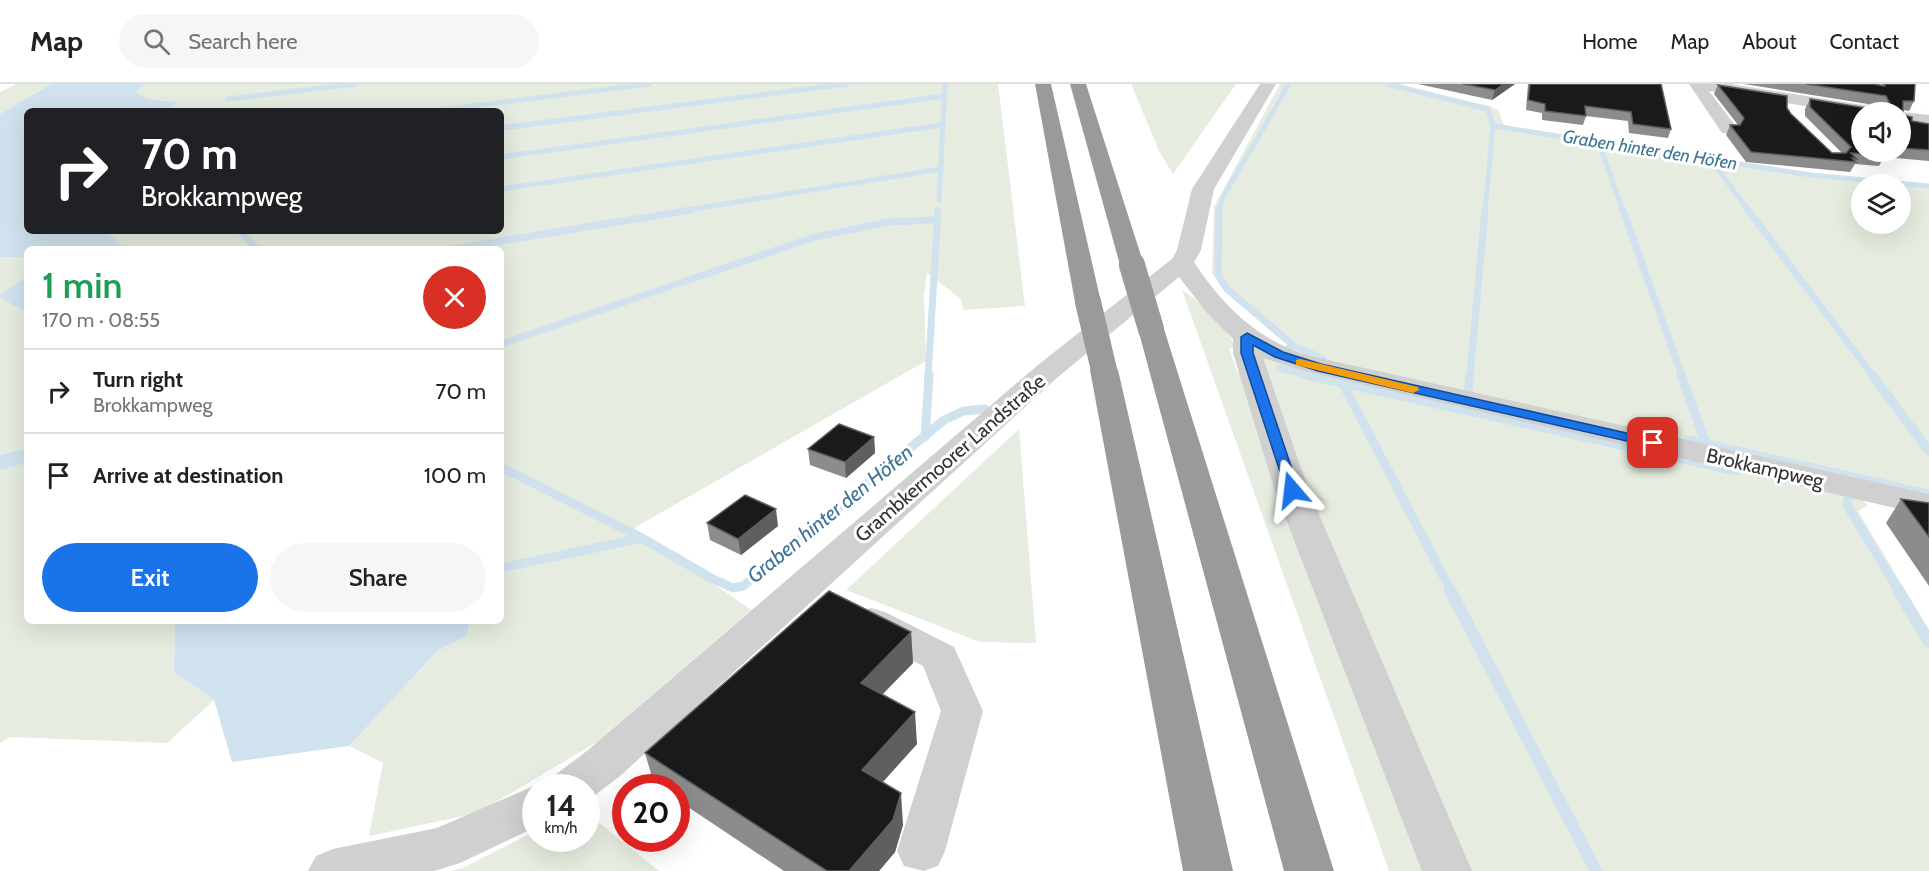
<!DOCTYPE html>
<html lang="en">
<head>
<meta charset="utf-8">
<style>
  :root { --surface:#fff; --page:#f6f6f6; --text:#222; --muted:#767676; --line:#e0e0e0; --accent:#1a73e8 }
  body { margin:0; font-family:Cabin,sans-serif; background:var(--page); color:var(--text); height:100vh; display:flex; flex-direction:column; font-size:22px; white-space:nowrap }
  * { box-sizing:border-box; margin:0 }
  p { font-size:20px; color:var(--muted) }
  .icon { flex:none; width:33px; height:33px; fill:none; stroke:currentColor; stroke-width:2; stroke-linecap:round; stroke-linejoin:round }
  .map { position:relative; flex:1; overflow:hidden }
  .drawer { position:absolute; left:24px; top:162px; width:480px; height:378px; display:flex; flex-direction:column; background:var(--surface); border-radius:9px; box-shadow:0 6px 24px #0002 }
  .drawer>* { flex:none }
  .top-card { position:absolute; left:24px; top:24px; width:480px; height:126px; border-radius:9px; box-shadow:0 6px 24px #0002; background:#202124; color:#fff; overflow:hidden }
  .buttons { position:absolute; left:1851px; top:18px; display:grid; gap:12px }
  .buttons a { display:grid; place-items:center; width:60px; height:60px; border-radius:50%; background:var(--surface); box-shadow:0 6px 24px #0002; font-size:30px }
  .speed { position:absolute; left:522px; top:690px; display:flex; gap:12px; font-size:30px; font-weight:700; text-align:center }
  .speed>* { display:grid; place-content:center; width:78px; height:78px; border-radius:50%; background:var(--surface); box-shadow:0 6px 24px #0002; line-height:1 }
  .speed small { font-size:15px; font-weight:400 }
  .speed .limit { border:9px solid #d22; background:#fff; color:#111 }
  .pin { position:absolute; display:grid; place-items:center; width:51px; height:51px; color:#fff; margin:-26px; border-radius:12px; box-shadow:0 3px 9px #0006 }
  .me { position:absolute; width:66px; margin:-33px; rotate:343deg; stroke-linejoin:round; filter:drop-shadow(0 0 4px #0008) }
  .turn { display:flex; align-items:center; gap:21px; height:126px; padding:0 18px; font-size:27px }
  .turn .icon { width:78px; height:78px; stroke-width:2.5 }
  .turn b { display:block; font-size:42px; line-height:51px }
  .round { display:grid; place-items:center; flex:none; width:63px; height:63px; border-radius:32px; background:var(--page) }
  .overview { display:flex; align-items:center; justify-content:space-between; height:102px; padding:0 18px }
  h1 { font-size:36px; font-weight:600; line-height:45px; color:#1e9e55 }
  .button { display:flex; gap:12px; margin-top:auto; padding:12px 18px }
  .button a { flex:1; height:69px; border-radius:36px; background:var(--accent); color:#fff; font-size:24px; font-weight:600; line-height:69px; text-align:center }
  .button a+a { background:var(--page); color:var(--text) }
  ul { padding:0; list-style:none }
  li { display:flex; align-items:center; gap:18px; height:84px; padding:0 18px; border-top:2px solid var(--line) }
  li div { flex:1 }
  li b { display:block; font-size:22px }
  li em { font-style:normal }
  header { display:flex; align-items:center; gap:36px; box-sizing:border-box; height:84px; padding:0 30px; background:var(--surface); border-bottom:2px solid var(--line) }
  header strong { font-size:28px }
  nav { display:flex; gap:33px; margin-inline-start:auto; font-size:21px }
  .search { width:420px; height:54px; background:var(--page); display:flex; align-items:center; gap:15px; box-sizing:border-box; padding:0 21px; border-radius:33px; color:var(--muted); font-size:22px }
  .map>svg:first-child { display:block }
  .green { fill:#e6ecdf; fill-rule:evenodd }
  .water { fill:#cfe2ee }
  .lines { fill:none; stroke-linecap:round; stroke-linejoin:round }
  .stream-far3 { stroke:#cfe2ee; stroke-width:5 }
  .stream-far2 { stroke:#cfe2ee; stroke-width:7 }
  .stream-far1 { stroke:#cfe2ee; stroke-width:9 }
  .stream { stroke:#cfe2ee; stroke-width:12 }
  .minor { fill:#d0d0d0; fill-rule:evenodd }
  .highway { fill:#9a9a9a; fill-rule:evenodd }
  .highway-bridge { stroke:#9a9a9a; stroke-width:26 }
  .wall { fill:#8c8c8c; fill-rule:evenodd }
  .shaded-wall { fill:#5f5f5f }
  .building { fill:#1a1a1a; stroke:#5f5f5f; stroke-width:1.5 }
  .route { fill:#1a73e8; stroke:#114b97; stroke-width:1.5 }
  .slow { fill:#f59e0b }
  .labels { text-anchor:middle; stroke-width:6; stroke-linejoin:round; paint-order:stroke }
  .far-water-label { font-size:18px; font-style:italic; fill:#3f7597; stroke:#fff }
  .street-label { font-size:20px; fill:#333; stroke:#fff }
  .water-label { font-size:21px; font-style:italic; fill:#3f7597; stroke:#fff }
</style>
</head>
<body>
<header>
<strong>Map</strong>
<div class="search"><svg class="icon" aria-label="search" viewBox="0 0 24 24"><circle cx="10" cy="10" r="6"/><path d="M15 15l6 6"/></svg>Search here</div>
<nav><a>Home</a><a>Map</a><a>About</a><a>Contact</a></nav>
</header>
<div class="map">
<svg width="1929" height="787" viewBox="0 0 1929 787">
  <rect width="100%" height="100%" fill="#fff"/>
  <!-- green -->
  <path class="green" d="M16,0H51L0,30V8Z
    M145,0H998L1025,222L963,226L961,215L927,189L924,212L926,277L634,444L751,526L597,658L477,729L369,752L383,679L349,662L437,566L467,551L470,537H501V165H126L106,147H501V27H151L174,23L176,18L147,15L135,8Z
    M1131,0H1236L1173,90L1160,69Z
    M1280,0H1395L1489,22L1498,26L1504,41L1529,46L1808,89L1929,101V413L1305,270L1212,190L1214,123ZM1862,100H1900V140H1862Z
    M0,173L27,174V192L0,211Z
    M1182,206C1205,220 1223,239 1236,263L1229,264L1237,287L1245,291L1434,787H1389Z
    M0,214L27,229V364L0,371Z
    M1259,270L1858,409L1867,422L1858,427L1929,546V787H1469L1303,396Z
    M1019,345L1036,559L980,558L846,506Z
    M27,379V537H175L174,588L214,616L167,659L10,653L0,659V386Z
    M587,736L597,737L659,787H450L463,784L535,747L536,754H586Z"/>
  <!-- water -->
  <path class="water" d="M51,0H145L135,8L147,15L177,18L174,23L151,27H27V147H106L126,165H27V174L0,173V30Z
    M27,192V229L0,214V211Z
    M27,364V379L0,386V371Z
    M175,537H470L467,551L437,567L349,662L232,678L214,616L174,588Z"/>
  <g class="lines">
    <!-- stream-far3 -->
    <path class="stream-far3" d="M1388,0L1488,25L1493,42L1485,127
      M228,15L356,0
      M431,27L649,0
      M1493,42L1811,91L1929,102
      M501,44L847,0
      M1599,59L1623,127
      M501,73L944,12
      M1711,76L1749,127
      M501,105L942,41
      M939,116L945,0
      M682,127L940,85
      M1219,127L1222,115L1289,0"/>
    <!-- stream-far2 -->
    <path class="stream-far2" d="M1219,126L1218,191L1227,205L1294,262L1289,264
      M1623,126L1682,292
      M1748,126L1873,292
      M240,147L257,165
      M452,165L691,126
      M501,260L812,154L887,138L938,136
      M1294,262L1323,275
      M1280,284L1313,292
      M928,292L938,127
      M1470,292L1485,126"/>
    <!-- stream-far1 -->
    <path class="stream-far1" d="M1307,291L1737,387
      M1681,291L1706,360
      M1872,291L1929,367
      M1343,300L1451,507
      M1468,309L1470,291
      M925,353L929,291
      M1688,356L1929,410
      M501,383L642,454
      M1849,412L1847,421L1899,507
      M501,484L642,454L711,494L733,504L743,502L944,336L964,327L985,325"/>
    <!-- stream -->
    <path class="stream" d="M1450,506L1596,787
      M1898,506L1929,558"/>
    <!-- minor -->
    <path class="minor" d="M1260,0H1276L1214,105L1201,166L1194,178C1222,221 1258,256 1307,271L1929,410V432L1301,286L1263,274L1309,407L1472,787H1422L1275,407L1233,269V255L1208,230L1179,193L1058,293L620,692L586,718V704H548L555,691L588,666L1038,281L1173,174L1177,166L1192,105Z
      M1689,0H1730L1875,23L1881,24L1884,28H1862V31L1709,7L1738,45L1736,49H1722Z
      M1896,28H1900L1929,31V43L1900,39V28Z
      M871,524L885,528L954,563L983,627L945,767L938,782L924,787L904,782L897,767L941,627L923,582L857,548L852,538L857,528Z
      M536,701L542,704H536V743L460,779L434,787H308L316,772L333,765L437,744Z"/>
    <!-- highway -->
    <path class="highway" d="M1035,0H1051L1101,218L1097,223L1088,226L1079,223L1075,218Z
      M1070,0H1086L1144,181L1141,186L1132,188L1123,186L1120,181Z
      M1151,237L1161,239L1164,245L1334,787H1284L1138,245L1141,239Z
      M1104,277L1114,280L1118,286L1233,787H1183L1090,286L1094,280Z"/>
    <!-- highway-bridge -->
    <path class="highway-bridge" d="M1132,181L1151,245
      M1088,218L1104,286"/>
  </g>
  <!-- wall -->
  <path class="wall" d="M1418,0H1515L1492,16Z
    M1528,0H1661L1671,45L1668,54L1629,49L1628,37L1586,32L1583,41L1542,36V29L1526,26Z
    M1744,0H1874L1882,1V0H1915L1914,17L1909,27L1903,26V31L1912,37L1929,40V77L1884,73L1879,82L1855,80L1850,88L1746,78L1726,51L1730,41H1738L1714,10L1718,1L1787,24L1791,30L1832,69H1842L1805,32V25L1810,15L1866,24L1874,21ZM1900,28V68H1862Z
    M874,353L875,369L846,394L810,381L808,365Z
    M1901,415L1929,419V502L1886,439Z
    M707,439L778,442L741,471L710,456Z
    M911,548L913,579L882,611L917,660L882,698L903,741L895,768L879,787H784L676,715V704H659L654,700L645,669Z"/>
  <!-- shaded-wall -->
  <path class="shaded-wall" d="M1504,0H1515L1492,16L1495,6Z
    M874,353L875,369L846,394L845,378Z
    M776,425L778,442L741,471L738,455Z
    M911,548L913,579L863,630L861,599Z
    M915,628L917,660L865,718L862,686Z
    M901,709L903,741L895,768L879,787H849Z"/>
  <!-- building -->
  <path class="building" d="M1463,0H1504L1495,6Z
    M1530,0H1661L1671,45L1633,40L1631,28L1585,22L1586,32L1545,27V20L1528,16Z
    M1806,0H1874L1885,2V0H1915L1914,17H1903V31L1912,33V37L1929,40V66L1900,64V28H1862V68H1880L1884,72L1851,69L1857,75L1852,74L1856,78L1751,68L1730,41H1740L1744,34L1718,1L1787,12V24L1791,30L1832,69H1846L1851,63L1810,23V15L1866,24L1869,21L1890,20L1886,12Z
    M839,340L874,353L845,378L808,365Z
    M745,411L776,425L738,455L707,439Z
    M1901,415L1929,419V453Z
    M829,507L911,548L861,599L915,628L862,686L901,709L893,736L849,787H827L645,669Z"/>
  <!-- route -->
  <path class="route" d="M1247,249L1283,268L1321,280L1653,355L1659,359L1653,363L1318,287L1275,273L1253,261V269L1299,406L1297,409H1287L1241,269V253Z"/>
  <!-- slow -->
  <path class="slow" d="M1300,275L1418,303L1419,306L1413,309L1296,281V276Z"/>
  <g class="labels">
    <!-- far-water labels -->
    <g class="far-water-label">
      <text transform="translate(1650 66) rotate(9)" y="6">Graben hinter den Höfen</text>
    </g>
    <!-- street labels -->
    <g class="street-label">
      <text transform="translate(950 374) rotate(-41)" y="7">Grambkermoorer Landstraße</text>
      <text transform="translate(1765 384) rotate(13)" y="7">Brokkampweg</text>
    </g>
    <!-- water labels -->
    <g class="water-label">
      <text transform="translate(830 430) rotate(-39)" y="7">Graben hinter den Höfen</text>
    </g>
  </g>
</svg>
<div class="buttons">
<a><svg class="icon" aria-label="sound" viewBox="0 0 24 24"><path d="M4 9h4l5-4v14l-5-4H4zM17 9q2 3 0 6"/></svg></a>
<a><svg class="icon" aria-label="layers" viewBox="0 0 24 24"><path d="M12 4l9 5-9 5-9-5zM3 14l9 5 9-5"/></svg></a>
</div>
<div class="speed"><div>14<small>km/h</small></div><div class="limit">20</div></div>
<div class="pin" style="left:1653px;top:359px;background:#d93025"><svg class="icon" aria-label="arrive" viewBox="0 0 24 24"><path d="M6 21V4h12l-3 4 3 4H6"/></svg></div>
<svg class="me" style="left:1292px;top:406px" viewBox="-20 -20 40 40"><path d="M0-17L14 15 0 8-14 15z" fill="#1a73e8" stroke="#fff" stroke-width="4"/></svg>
<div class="top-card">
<div class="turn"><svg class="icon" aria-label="right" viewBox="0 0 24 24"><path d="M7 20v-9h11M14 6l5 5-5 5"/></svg><div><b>70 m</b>Brokkampweg</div></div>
</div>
<section class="drawer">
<div class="overview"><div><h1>1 min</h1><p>170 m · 08:55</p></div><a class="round" style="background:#d93025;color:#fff"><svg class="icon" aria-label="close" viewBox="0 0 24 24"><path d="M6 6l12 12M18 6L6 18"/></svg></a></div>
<ul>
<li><svg class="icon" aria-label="right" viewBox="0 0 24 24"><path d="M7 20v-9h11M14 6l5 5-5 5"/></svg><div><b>Turn right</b><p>Brokkampweg</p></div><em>70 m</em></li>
<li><svg class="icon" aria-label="arrive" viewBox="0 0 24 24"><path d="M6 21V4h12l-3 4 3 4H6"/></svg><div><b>Arrive at destination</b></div><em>100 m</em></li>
</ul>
<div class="button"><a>Exit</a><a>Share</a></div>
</section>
</div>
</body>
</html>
